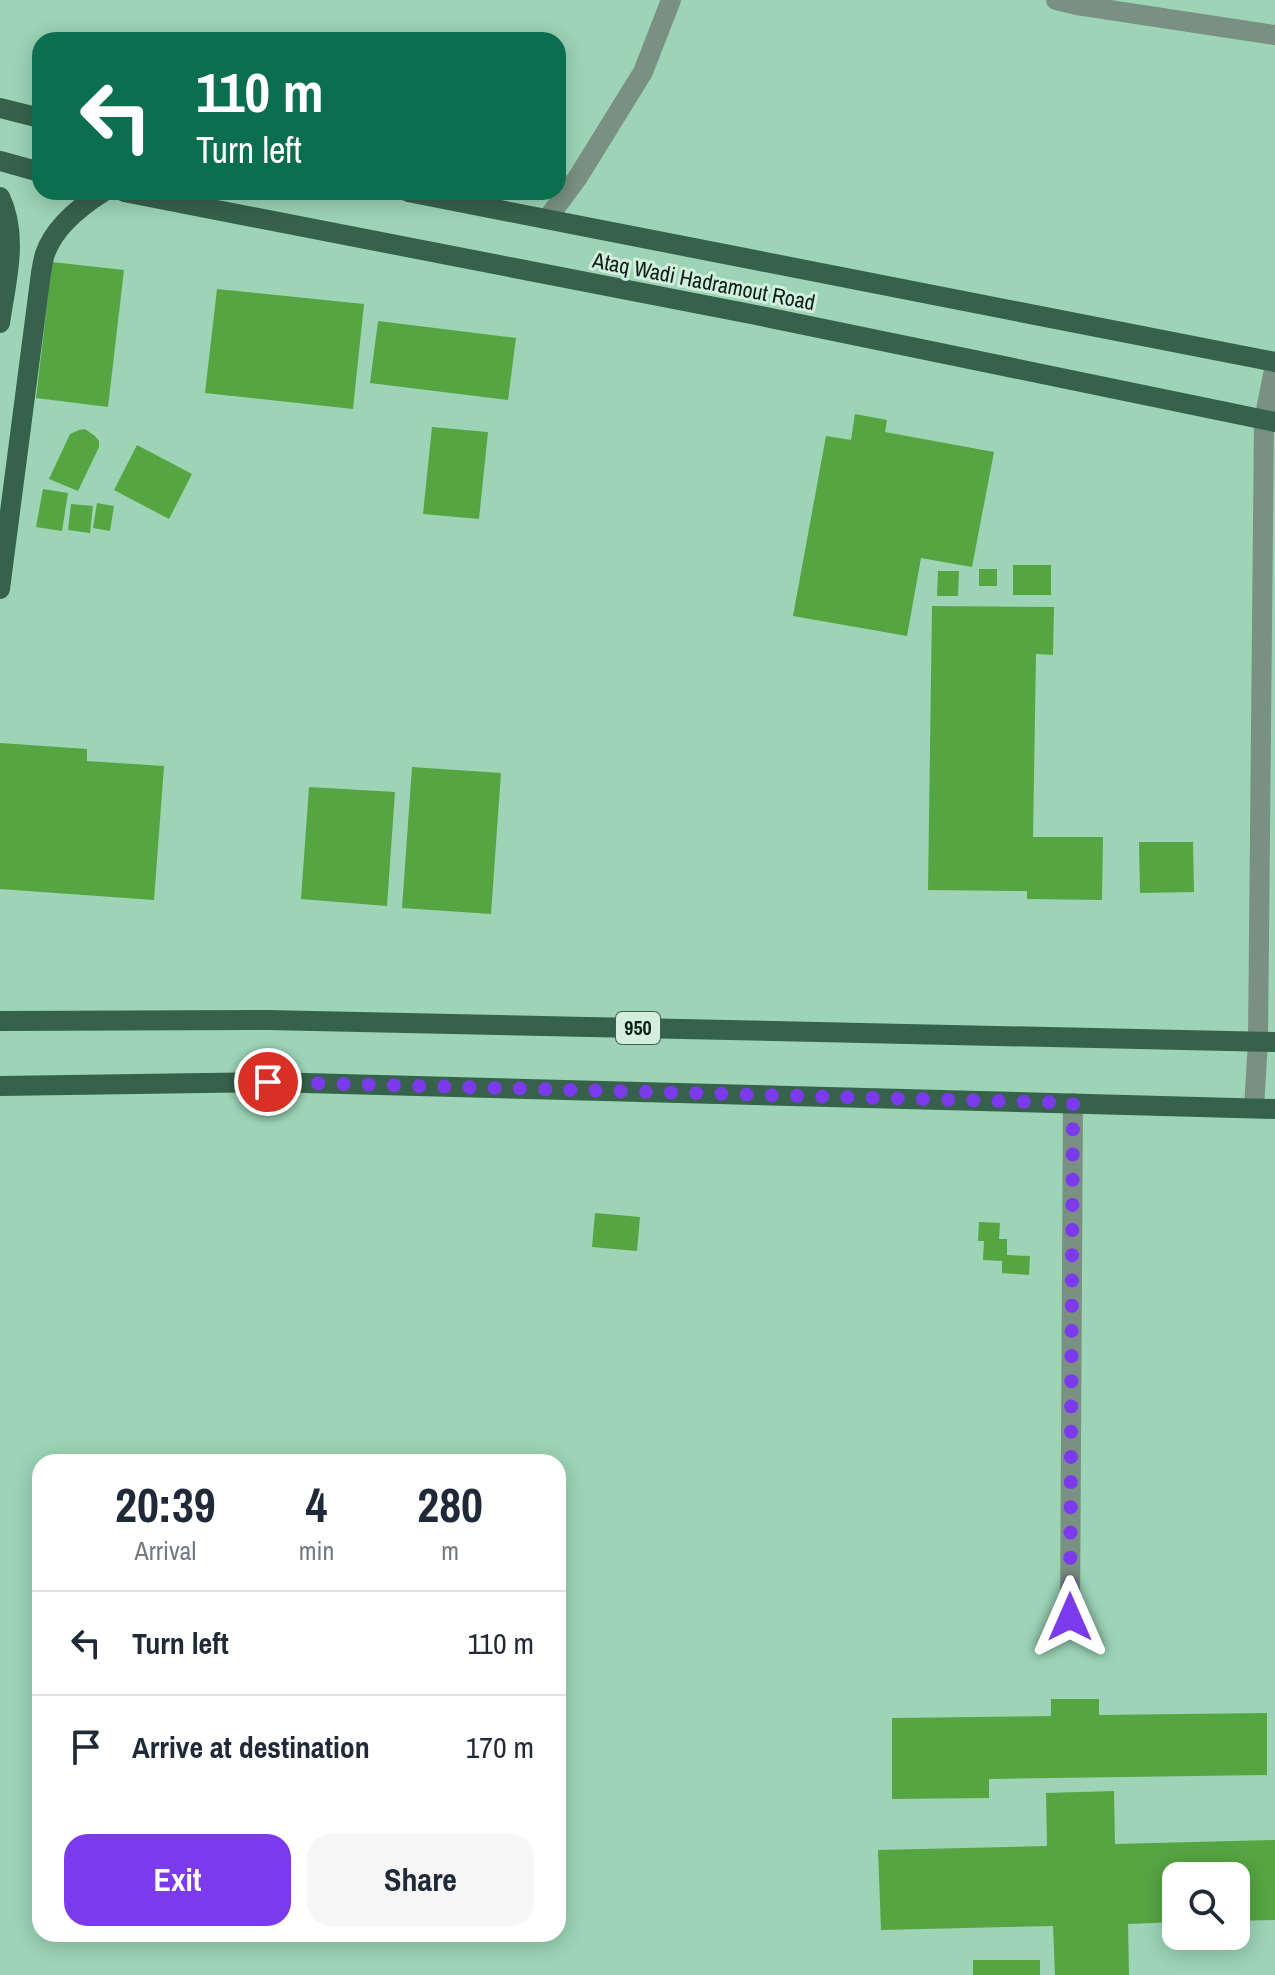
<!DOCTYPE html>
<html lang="en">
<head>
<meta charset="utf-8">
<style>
  :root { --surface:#fff; --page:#f6f6f7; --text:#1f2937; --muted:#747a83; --line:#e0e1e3; --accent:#7c3aed }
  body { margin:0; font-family:"Archivo Narrow",sans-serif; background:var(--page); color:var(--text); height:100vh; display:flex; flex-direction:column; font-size:30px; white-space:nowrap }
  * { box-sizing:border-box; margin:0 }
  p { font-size:26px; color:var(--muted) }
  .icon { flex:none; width:44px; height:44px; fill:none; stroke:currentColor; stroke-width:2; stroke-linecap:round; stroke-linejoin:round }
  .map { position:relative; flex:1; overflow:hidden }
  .drawer { position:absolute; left:32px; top:1454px; width:534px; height:488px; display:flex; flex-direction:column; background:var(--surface); border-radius:24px; box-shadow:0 4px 20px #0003 }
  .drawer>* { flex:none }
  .hud { position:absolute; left:32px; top:32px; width:534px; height:168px; border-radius:24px; box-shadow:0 4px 20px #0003; background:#0b6e4f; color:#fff; overflow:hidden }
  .buttons { position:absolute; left:1162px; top:1862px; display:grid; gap:16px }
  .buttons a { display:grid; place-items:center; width:88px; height:88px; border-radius:16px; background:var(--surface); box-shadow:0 4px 20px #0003; font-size:40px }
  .pin { position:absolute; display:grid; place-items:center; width:68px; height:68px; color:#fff; margin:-34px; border:4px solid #fff; border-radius:50%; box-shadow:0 2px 8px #0007 }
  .me { position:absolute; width:88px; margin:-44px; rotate:0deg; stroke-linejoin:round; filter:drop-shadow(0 0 6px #0008) }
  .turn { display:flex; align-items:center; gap:28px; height:168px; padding:0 32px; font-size:36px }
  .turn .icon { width:104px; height:104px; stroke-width:2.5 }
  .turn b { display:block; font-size:56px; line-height:68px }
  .eta { display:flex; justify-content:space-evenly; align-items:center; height:136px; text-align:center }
  .eta b { font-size:48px; font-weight:700; line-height:56px }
  .primary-button { display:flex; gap:16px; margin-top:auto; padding:16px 32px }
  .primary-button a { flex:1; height:92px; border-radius:24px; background:var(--accent); color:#fff; font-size:32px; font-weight:700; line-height:92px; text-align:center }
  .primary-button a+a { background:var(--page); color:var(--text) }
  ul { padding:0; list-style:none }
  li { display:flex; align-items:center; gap:24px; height:104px; padding:0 32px; border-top:2px solid var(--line) }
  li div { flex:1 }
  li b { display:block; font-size:30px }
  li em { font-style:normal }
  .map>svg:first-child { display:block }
  .building { fill:#56a543 }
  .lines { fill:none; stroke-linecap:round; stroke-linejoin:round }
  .minor { stroke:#799082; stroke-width:20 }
  .major { stroke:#36624b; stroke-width:20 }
  .route { stroke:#7c3aed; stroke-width:14; stroke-dasharray:0 25.2 }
  .labels { text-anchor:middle; stroke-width:6; stroke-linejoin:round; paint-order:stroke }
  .shield { fill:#d2eedd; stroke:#465e51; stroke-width:2 }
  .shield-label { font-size:20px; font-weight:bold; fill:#0a2015 }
  .street-label { font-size:22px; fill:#0a2015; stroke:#d2eedd }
</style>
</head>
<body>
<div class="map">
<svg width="1275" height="1975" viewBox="0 0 1275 1975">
  <rect width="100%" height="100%" fill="#9cd4b5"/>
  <!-- building -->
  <path class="building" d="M52,262L124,270L108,407L36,398Z
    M217,289L364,304L353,409L205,393Z
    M378,321L516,338L508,400L370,383Z
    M855,414L887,420L885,432L994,452L972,567L921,558L907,636L793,616L826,436L851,440Z
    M432,427L488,432L479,519L423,514Z
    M85,429L95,436L99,441V447L78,491L49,479L70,434L79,430Z
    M137,445L192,474L169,519L114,490Z
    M43,489L68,493L62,531L36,527Z
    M97,503L114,506L110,531L93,528Z
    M71,504L93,506L90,533L68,530Z
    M1013,565H1051V595H1013Z
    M979,569H997V586H979Z
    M938,571H959L958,596H937Z
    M932,606L1054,607L1053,655L1036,654L1033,837H1103L1102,900L1027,899V891L928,890Z
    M0,743L87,749V761L164,766L154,900L0,889Z
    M412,767L501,773L491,914L402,908Z
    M309,787L395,792L387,906L301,899Z
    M1139,842H1193L1194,892L1140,893Z
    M595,1213L640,1217L637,1251L592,1247Z
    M979,1222L1000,1223L999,1239H1007V1255L1030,1256L1029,1275L1002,1273V1261L983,1260L984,1241H978Z
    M1051,1699H1099V1715L1267,1713V1775L989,1779V1798L892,1799V1718L1051,1716Z
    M1114,1791L1115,1844L1275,1840V1920L1236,1921V1876H1176V1922L1128,1924L1129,1975H1055L1053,1926L881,1930L878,1850L1047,1846L1046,1793Z
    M973,1960H1040V1975H973Z"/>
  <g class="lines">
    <!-- minor -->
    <path class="minor" d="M1056,0L1077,5L1275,35
      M547,219L578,177L643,72L671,0
      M1254,1108L1258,1041L1264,420L1275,365
      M1070,1617L1073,1103"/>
    <!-- major -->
    <path class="major" d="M0,108L40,118
      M0,161L40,172
      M124,192L756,315L1275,422
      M408,192L1275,362
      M0,197C19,236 6,282 0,323
      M0,589L41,273C42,267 43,260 45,254C54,227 81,206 103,192
      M0,1021L267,1020L1275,1042
      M0,1086L268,1082L1275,1109"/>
  </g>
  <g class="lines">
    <!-- route -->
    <path class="route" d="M268,1082L1073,1103L1070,1617"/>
  </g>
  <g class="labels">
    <!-- shield labels -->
    <rect class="shield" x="616" y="1012" width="44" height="32" rx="6"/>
    <g class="shield-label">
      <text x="638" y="1035">950</text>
    </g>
    <!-- street labels -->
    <g class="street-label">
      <text transform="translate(704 281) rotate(11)" y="8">Ataq Wadi Hadramout Road</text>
    </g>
  </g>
</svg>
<div class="buttons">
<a><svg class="icon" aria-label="search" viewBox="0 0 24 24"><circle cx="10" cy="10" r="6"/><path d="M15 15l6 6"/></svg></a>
</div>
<div class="pin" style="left:268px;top:1082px;background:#d93025"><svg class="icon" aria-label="arrive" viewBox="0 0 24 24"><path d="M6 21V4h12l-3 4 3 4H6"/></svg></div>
<svg class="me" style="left:1070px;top:1617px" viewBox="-20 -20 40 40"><path d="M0-17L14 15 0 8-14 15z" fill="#7c3aed" stroke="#fff" stroke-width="4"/></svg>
<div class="hud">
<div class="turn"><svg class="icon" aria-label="left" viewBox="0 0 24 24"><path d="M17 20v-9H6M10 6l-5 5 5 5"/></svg><div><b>110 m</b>Turn left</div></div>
</div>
<section class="drawer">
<div class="eta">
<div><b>20:39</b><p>Arrival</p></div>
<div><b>4</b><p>min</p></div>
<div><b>280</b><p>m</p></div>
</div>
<ul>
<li><svg class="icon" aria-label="left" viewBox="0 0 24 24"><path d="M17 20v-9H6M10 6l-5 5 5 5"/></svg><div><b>Turn left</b></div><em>110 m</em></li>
<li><svg class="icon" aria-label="arrive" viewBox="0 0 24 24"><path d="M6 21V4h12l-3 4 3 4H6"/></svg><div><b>Arrive at destination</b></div><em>170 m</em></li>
</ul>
<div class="primary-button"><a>Exit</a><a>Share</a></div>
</section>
</div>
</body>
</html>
